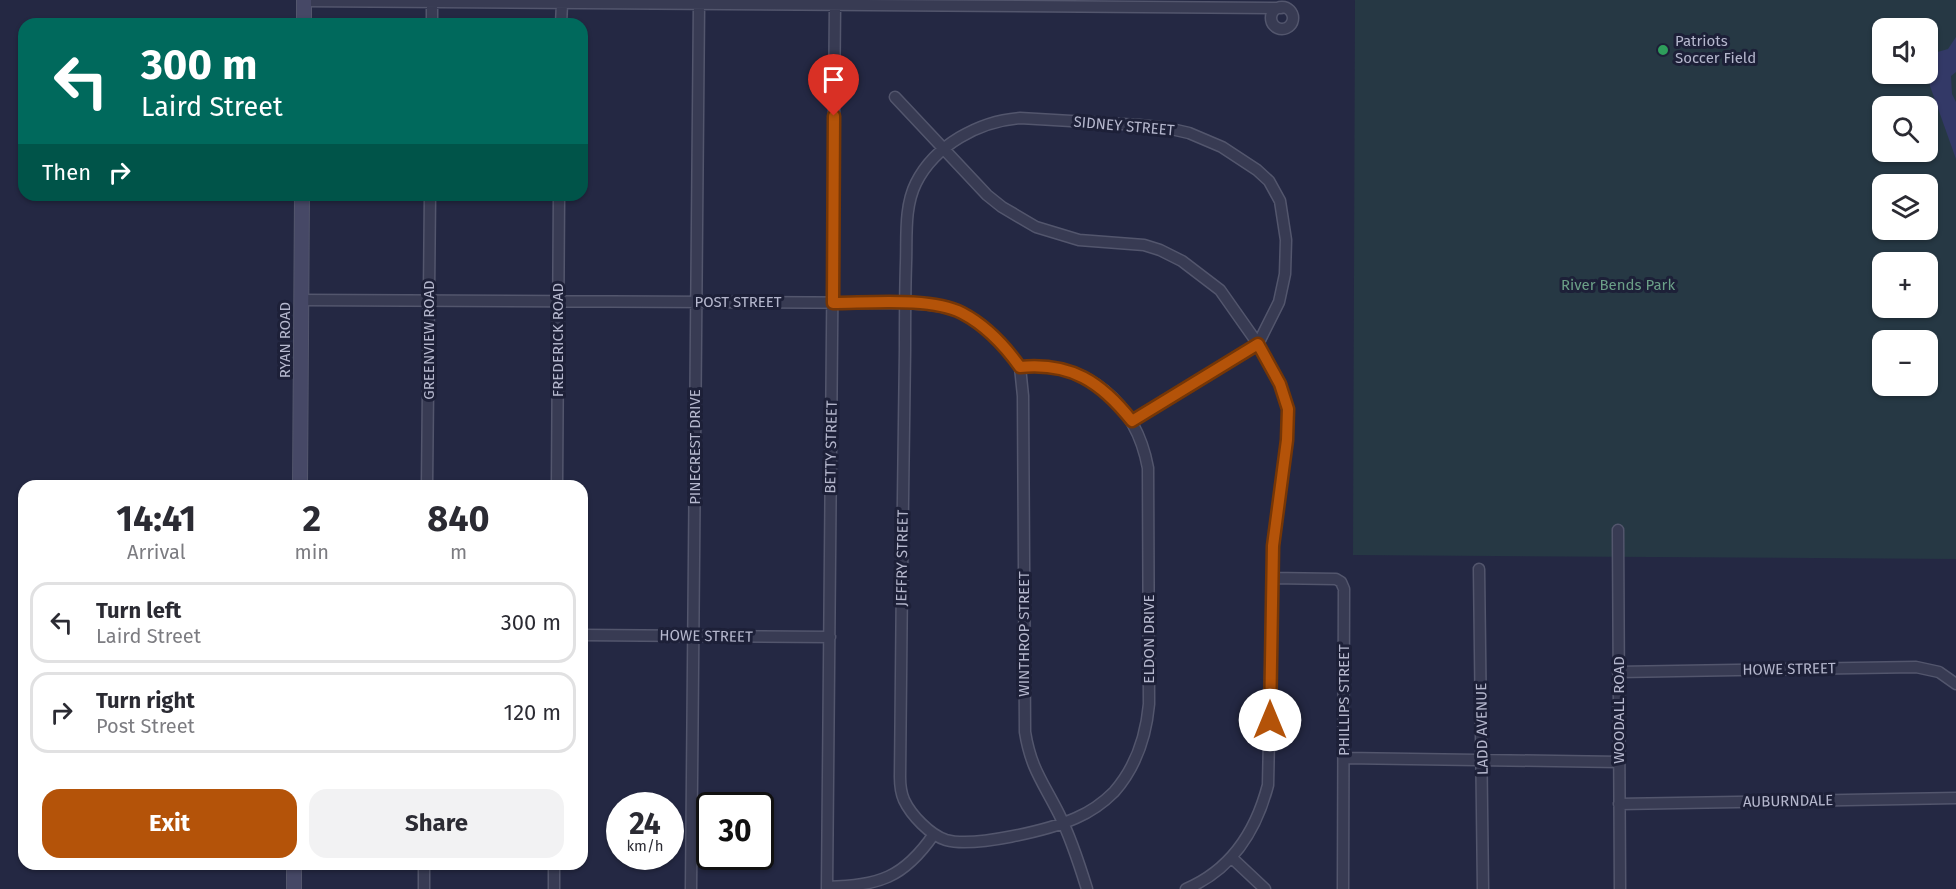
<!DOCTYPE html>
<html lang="en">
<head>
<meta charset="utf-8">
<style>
  :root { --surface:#fff; --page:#f2f2f3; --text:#2b2b33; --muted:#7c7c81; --line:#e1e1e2; --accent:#b45309 }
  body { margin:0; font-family:"Fira Sans",sans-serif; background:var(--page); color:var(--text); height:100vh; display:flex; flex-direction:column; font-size:22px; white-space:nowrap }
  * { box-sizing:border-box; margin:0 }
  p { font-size:20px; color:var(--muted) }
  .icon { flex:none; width:33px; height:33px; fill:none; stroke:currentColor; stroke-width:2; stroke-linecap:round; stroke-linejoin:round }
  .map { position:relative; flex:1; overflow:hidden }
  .side { position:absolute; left:18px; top:480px; width:570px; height:390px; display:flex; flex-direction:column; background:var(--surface); border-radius:18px; box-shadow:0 2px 4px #0004 }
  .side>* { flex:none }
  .top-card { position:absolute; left:18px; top:18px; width:570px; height:183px; border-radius:18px; box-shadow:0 2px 4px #0004; background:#00695c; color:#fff; overflow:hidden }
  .tools { position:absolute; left:1872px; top:18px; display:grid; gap:12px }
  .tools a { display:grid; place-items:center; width:66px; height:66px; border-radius:12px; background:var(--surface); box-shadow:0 2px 4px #0004; font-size:30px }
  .speed { position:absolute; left:606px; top:792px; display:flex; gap:12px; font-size:30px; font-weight:700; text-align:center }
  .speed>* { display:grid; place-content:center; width:78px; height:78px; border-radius:50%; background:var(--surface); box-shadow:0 2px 4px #0004; line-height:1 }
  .speed small { font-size:15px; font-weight:400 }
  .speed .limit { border:3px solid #111; border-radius:9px; background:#fff; color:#111 }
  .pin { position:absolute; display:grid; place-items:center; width:51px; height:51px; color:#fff; margin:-62px -26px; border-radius:50% 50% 50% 0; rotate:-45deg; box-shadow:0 0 6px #0007 }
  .pin .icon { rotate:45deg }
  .me { position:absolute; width:66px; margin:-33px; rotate:0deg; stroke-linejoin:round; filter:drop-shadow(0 0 4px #0008) }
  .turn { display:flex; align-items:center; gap:21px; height:126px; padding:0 24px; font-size:27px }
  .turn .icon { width:78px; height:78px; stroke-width:2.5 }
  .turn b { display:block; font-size:42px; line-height:51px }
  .then { display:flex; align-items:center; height:57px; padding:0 24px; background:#0003; gap:12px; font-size:22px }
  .eta { display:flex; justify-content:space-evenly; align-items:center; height:102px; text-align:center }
  .eta b { font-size:36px; font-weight:700; line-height:42px }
  .cta { display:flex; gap:12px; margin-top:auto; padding:12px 24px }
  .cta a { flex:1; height:69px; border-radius:18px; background:var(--accent); color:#fff; font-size:24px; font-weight:700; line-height:69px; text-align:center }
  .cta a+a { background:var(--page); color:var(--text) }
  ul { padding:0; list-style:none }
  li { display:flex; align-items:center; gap:18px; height:81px; margin:0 12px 9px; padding:0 12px; border:3px solid var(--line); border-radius:18px }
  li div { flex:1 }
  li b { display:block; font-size:22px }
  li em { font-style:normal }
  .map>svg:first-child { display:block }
  .green { fill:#263844; fill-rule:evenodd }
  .water { fill:#333967 }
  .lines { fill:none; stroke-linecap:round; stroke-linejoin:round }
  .street-casing { stroke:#53566d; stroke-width:13 }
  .secondary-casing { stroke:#53566d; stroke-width:16 }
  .street { stroke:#383b53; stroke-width:10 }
  .secondary { stroke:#464866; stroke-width:14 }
  .route-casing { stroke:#753606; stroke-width:15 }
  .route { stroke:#b45309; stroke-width:10 }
  .leisure-dot { fill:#2e9e5b; stroke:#1d2038; stroke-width:2 }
  .labels { text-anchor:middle; stroke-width:6; stroke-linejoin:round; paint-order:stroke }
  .poi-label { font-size:15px; fill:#b5b7cd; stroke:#1d2038; text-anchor:start }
  .street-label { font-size:15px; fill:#b5b7cd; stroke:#1d2038 }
  .park-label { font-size:15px; fill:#6b9f87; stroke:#1d2038 }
</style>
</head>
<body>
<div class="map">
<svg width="1956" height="889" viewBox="0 0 1956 889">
  <rect width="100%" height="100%" fill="#242843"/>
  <!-- green -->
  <path class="green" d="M1355,0H1956V559L1353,555ZM1882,28H1928V74H1882ZM1882,106H1928V152H1882ZM1882,184H1928V230H1882ZM1882,262H1928V308H1882ZM1882,340H1928V386H1882Z"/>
  <!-- water -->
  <path class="water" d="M1956,37V72L1951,76L1952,94L1956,102V159L1930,86C1929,74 1928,64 1934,53L1948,49Z"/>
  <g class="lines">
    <!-- street casing -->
    <g class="street-casing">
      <path id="street" d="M304,1L1281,8
        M1271 18a11 11 0 1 1 22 0a11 11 0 1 1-22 0Z
        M432,24V2
        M561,24L562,4
        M895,97L987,195L1002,207L1036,227L1079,240L1144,245L1160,250L1182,261L1220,290L1258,344L1280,384L1288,409L1287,440L1273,546L1268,785C1256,831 1231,870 1186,889
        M302,300L905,303C921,304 937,304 952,309C980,318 1003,343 1020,367C1087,360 1136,403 1148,468L1149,704C1146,737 1136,767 1114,792C1103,803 1090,812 1076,818C1049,830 974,848 946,840C930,835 911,815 904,800C901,793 900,785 900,777C901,635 903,492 905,350C905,321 905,292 906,263C907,237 904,207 916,183C935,145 979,121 1020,118L1139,125L1167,128L1189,133L1222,147L1257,170L1269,181L1280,201L1286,240L1285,274L1279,302L1258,344L1132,421
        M1020,367L1023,396L1025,732C1031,769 1043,782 1059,814C1071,838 1079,863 1087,889
        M427,486L430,195
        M557,486L559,195
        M1618,530L1620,889
        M1479,569L1483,889
        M1272,578L1336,579L1341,582L1344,589L1343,889
        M582,635L830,637
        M1618,672L1916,667L1939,672L1956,684
        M1345,758L1619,762
        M1619,804L1956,798
        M1232,858L1265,889
        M827,887C879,885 903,879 934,834
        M424,889V864
        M554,889V864
        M691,889L699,4
        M827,889L835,4"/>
    </g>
    <!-- secondary casing -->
    <g class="secondary-casing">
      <path id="secondary" d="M304,24V0
        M300,486L302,195
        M294,889V864"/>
    </g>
    <!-- street -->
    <use href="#street" class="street"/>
    <!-- secondary -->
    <use href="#secondary" class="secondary"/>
  </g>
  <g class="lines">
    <!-- route casing -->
    <g class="route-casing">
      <path id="route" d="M834,116L833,303C869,303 930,297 962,313C985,325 1005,346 1020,367C1071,362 1101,382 1132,421L1258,344L1280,384L1288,409L1287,440L1273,546L1270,720"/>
    </g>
    <!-- route -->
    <use href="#route" class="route"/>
  </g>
  <!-- markers -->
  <circle class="leisure-dot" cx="1663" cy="50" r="6"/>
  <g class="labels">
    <!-- poi labels -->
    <g class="poi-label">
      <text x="1675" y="46">Patriots<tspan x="1675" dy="17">Soccer Field</tspan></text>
    </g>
    <!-- street labels -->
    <g class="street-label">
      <text transform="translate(1124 126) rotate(5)" y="5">SIDNEY STREET</text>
      <text x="738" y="307">POST STREET</text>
      <text transform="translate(285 340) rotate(-90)" y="5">RYAN ROAD</text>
      <text transform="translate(429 340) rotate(-90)" y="5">GREENVIEW ROAD</text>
      <text transform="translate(558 340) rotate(-90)" y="5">FREDERICK ROAD</text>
      <text transform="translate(695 447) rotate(-90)" y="5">PINECREST DRIVE</text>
      <text transform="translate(831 447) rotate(-89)" y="5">BETTY STREET</text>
      <text transform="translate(902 558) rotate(-89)" y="5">JEFFRY STREET</text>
      <text transform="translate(1024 634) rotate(-90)" y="5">WINTHROP STREET</text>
      <text transform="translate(706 636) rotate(1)" y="5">HOWE STREET</text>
      <text transform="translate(1149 639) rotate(-90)" y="5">ELDON DRIVE</text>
      <text transform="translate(1789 669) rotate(-1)" y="5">HOWE STREET</text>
      <text transform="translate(1344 700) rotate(-90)" y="5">PHILLIPS STREET</text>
      <text transform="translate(1619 710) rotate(-90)" y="5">WOODALL ROAD</text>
      <text transform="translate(1482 729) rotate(-91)" y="5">LADD AVENUE</text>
      <text transform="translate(1788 801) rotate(-1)" y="5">AUBURNDALE</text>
    </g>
    <!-- park labels -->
    <g class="park-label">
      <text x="1618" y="290">River Bends Park</text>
    </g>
  </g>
</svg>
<div class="tools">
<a><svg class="icon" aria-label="sound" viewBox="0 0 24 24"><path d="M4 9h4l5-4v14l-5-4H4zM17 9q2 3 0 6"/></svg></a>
<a><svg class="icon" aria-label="search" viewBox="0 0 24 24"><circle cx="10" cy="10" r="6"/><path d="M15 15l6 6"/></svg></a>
<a><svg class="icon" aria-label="layers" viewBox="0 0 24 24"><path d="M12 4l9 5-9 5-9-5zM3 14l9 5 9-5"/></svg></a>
<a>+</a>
<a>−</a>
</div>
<div class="speed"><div>24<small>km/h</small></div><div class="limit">30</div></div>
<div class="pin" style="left:834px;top:116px;background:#d93025"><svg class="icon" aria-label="arrive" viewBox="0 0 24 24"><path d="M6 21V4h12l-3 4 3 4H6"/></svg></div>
<svg class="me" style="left:1270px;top:720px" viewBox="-20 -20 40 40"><circle r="19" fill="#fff"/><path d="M0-13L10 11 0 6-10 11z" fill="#b45309"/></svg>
<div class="top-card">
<div class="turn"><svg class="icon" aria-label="left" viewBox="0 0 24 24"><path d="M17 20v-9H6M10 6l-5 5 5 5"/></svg><div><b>300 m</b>Laird Street</div></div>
<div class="then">Then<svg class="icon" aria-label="right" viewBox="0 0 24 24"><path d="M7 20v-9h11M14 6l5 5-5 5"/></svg></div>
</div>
<section class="side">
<div class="eta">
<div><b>14:41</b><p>Arrival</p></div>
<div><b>2</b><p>min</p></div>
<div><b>840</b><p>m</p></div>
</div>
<ul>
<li><svg class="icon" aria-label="left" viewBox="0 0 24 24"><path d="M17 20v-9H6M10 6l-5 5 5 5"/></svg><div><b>Turn left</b><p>Laird Street</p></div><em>300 m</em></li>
<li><svg class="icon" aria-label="right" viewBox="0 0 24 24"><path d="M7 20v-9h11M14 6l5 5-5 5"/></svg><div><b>Turn right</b><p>Post Street</p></div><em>120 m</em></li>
</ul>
<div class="cta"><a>Exit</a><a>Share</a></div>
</section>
</div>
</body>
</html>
